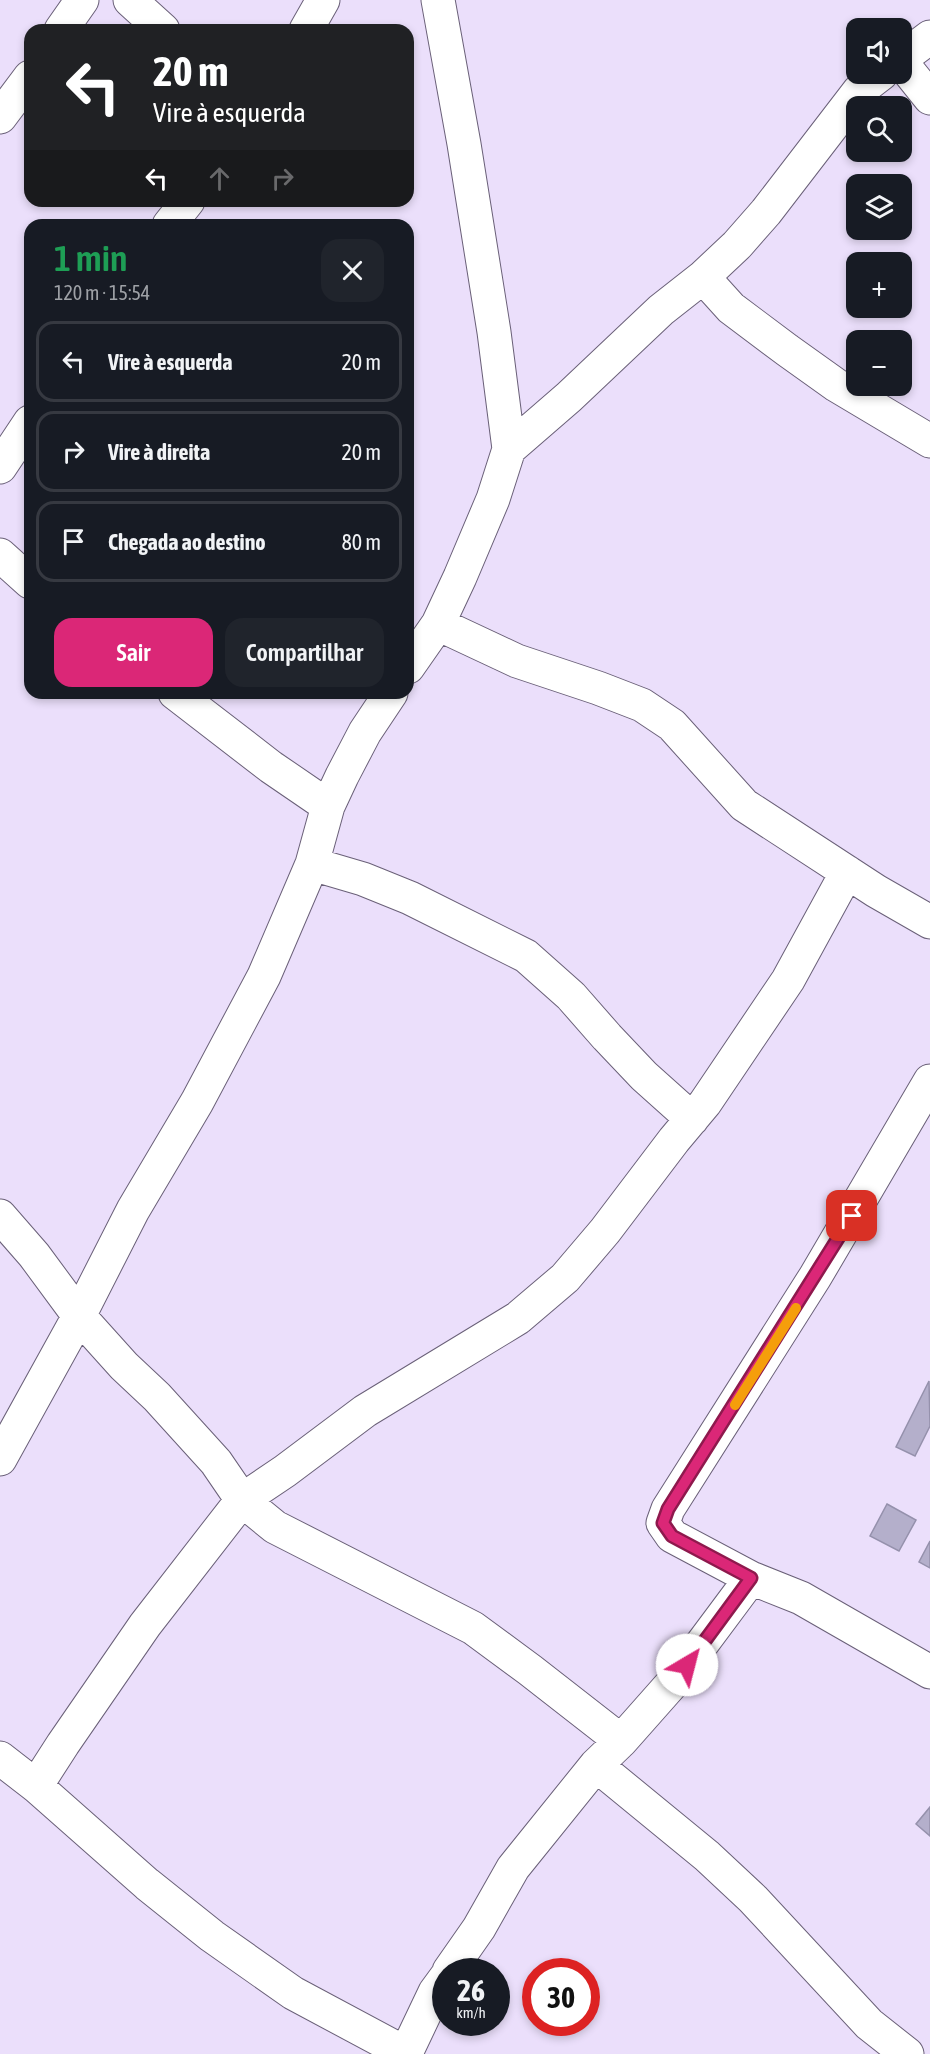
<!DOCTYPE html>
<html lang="pt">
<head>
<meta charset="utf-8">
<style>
  :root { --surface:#171b24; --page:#20242c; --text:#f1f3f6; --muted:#9ea1a6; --line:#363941; --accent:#db2777 }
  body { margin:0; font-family:"Asap Condensed",sans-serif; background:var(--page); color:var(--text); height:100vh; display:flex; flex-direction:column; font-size:22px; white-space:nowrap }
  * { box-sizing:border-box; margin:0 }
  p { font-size:20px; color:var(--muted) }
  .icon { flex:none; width:33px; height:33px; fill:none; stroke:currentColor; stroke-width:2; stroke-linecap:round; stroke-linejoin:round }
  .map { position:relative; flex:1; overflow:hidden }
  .side { position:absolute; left:24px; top:219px; width:390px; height:480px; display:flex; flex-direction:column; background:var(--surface); border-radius:18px; box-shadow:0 3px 9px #0003 }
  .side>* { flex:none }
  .hud { position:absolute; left:24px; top:24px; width:390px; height:183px; border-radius:18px; box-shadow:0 3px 9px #0003; background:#202124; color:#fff; overflow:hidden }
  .tools { position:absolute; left:846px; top:18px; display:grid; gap:12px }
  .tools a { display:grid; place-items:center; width:66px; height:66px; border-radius:12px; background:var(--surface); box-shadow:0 3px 9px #0003; font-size:30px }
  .speed { position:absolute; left:432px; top:1958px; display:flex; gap:12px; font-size:30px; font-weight:700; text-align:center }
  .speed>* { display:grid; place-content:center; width:78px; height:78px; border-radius:50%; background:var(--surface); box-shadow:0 3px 9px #0003; line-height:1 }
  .speed small { font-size:15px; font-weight:400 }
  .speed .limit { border:9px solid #d22; background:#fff; color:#111 }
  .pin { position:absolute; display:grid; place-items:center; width:51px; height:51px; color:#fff; margin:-26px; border-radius:12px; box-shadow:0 3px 9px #0006 }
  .me { position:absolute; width:66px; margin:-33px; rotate:37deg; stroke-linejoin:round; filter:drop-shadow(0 0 4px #0008) }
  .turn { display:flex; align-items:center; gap:21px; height:126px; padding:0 30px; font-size:27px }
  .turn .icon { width:78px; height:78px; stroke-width:2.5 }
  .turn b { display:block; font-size:42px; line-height:51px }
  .lanes { display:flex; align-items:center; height:57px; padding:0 30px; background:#0003; justify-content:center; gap:30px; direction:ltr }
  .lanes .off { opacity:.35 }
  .round { display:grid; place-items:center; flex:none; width:63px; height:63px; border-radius:18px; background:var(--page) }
  .overview { display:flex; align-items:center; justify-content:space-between; height:102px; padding:0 30px }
  h1 { font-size:36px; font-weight:600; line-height:45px; color:#1e9e55 }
  .cta { display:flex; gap:12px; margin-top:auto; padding:12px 30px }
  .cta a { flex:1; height:69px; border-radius:18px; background:var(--accent); color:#fff; font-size:24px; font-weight:600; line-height:69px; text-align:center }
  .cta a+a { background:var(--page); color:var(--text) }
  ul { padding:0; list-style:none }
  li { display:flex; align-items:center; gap:18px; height:81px; margin:0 12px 9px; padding:0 18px; border:3px solid var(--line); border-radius:18px }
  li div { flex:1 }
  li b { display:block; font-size:22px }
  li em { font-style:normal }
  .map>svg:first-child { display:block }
  .building { fill:#b4afcb; stroke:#9591ac; stroke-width:1.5 }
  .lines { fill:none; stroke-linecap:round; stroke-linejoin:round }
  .minor-casing { stroke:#6a6078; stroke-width:35 }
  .minor { stroke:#fff; stroke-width:33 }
  .route-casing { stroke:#8e194d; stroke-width:15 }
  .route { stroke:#db2777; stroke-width:10 }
  .slow { stroke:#f59e0b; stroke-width:10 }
</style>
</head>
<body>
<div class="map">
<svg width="930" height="2054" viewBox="0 0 930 2054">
  <rect width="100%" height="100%" fill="#ebdffb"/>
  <!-- building -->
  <path class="building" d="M929,1381L930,1426L915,1456L896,1447Z
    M887,1504L916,1520L899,1551L870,1536Z
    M930,1541V1568L919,1562Z
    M930,1807V1836L916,1824Z"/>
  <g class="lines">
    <!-- minor casing -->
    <g class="minor-casing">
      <path id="minor" d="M130,0L163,30
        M61,30L82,0
        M306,30L323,0
        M902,58L930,37
        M902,63L930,98
        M0,117L30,77
        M169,225L188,201
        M703,277L731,308L787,350L836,385L930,441
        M509,449L569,397L661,310L703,277L737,245L766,212L859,91L881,74
        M0,467L30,422
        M0,555L30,582
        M438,624L517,661L598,688L642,705L672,725L744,805L876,891L930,922
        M408,667L438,624L460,577L493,499L509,449L494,332L464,144L438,0
        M175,693L271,767L328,806
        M312,864L363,879L410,898L526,956L571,996L607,1037L644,1076L692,1119
        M0,1216L34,1255L79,1316L124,1366L157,1397L216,1462L242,1500L275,1527L473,1628L530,1670L621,1741
        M0,1459L79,1316L133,1210L197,1102L264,976L312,864L328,806L342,776L365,732L391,693
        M751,1578L801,1598L930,1672
        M0,1758L36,1786L147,1884L212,1936L293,1993L407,2054
        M596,1765L707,1856L753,1899L869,2024L907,2054
        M36,1786L63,1744L145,1625L242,1500L285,1471L365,1411L518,1318L565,1278L605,1231L674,1140L705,1103L788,980L847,872
        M449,1971L479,1928L513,1868L596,1765L621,1741L675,1680L751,1578L672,1536L663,1523L668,1509L815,1277L930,1081
        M406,2053L435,1992L446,1977"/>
    </g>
    <!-- minor -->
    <use href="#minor" class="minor"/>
  </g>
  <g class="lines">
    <!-- route casing -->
    <g class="route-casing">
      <path id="route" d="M687,1665L751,1578L672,1536L663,1523L668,1509L852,1216"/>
    </g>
    <!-- route -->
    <use href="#route" class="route"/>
    <!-- slow -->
    <path class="slow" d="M735,1405L796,1308"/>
  </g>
</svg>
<div class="tools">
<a><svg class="icon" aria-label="sound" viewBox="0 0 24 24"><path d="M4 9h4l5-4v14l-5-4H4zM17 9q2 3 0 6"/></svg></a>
<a><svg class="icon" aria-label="search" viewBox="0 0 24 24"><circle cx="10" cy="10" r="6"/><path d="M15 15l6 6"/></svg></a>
<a><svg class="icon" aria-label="layers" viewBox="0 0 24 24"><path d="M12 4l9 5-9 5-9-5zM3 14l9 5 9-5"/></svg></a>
<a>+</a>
<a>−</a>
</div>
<div class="speed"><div>26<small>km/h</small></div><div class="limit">30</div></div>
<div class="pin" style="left:852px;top:1216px;background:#d93025"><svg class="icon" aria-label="arrive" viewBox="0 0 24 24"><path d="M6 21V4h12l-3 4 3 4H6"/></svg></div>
<svg class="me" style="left:687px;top:1665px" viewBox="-20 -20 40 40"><circle r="19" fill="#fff"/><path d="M0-13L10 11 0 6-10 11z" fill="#db2777"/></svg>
<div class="hud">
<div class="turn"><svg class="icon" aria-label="left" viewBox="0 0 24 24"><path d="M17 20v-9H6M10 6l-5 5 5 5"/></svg><div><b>20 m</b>Vire à esquerda</div></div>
<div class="lanes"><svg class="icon" aria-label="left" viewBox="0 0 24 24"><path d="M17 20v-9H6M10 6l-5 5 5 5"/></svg><svg class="icon off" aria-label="ahead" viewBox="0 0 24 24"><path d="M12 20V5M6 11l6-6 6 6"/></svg><svg class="icon off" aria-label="right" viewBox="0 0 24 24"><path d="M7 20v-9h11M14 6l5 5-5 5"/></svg></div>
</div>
<section class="side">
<div class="overview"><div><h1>1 min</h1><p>120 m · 15:54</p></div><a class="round"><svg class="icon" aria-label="close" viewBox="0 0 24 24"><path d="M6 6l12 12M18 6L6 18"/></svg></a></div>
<ul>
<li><svg class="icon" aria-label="left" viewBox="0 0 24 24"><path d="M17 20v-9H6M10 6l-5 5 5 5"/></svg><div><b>Vire à esquerda</b></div><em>20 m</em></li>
<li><svg class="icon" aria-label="right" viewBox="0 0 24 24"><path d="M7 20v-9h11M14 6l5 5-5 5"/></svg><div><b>Vire à direita</b></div><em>20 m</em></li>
<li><svg class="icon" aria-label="arrive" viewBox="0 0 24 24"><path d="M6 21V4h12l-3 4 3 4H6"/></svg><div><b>Chegada ao destino</b></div><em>80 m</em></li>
</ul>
<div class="cta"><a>Sair</a><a>Compartilhar</a></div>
</section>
</div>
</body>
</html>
